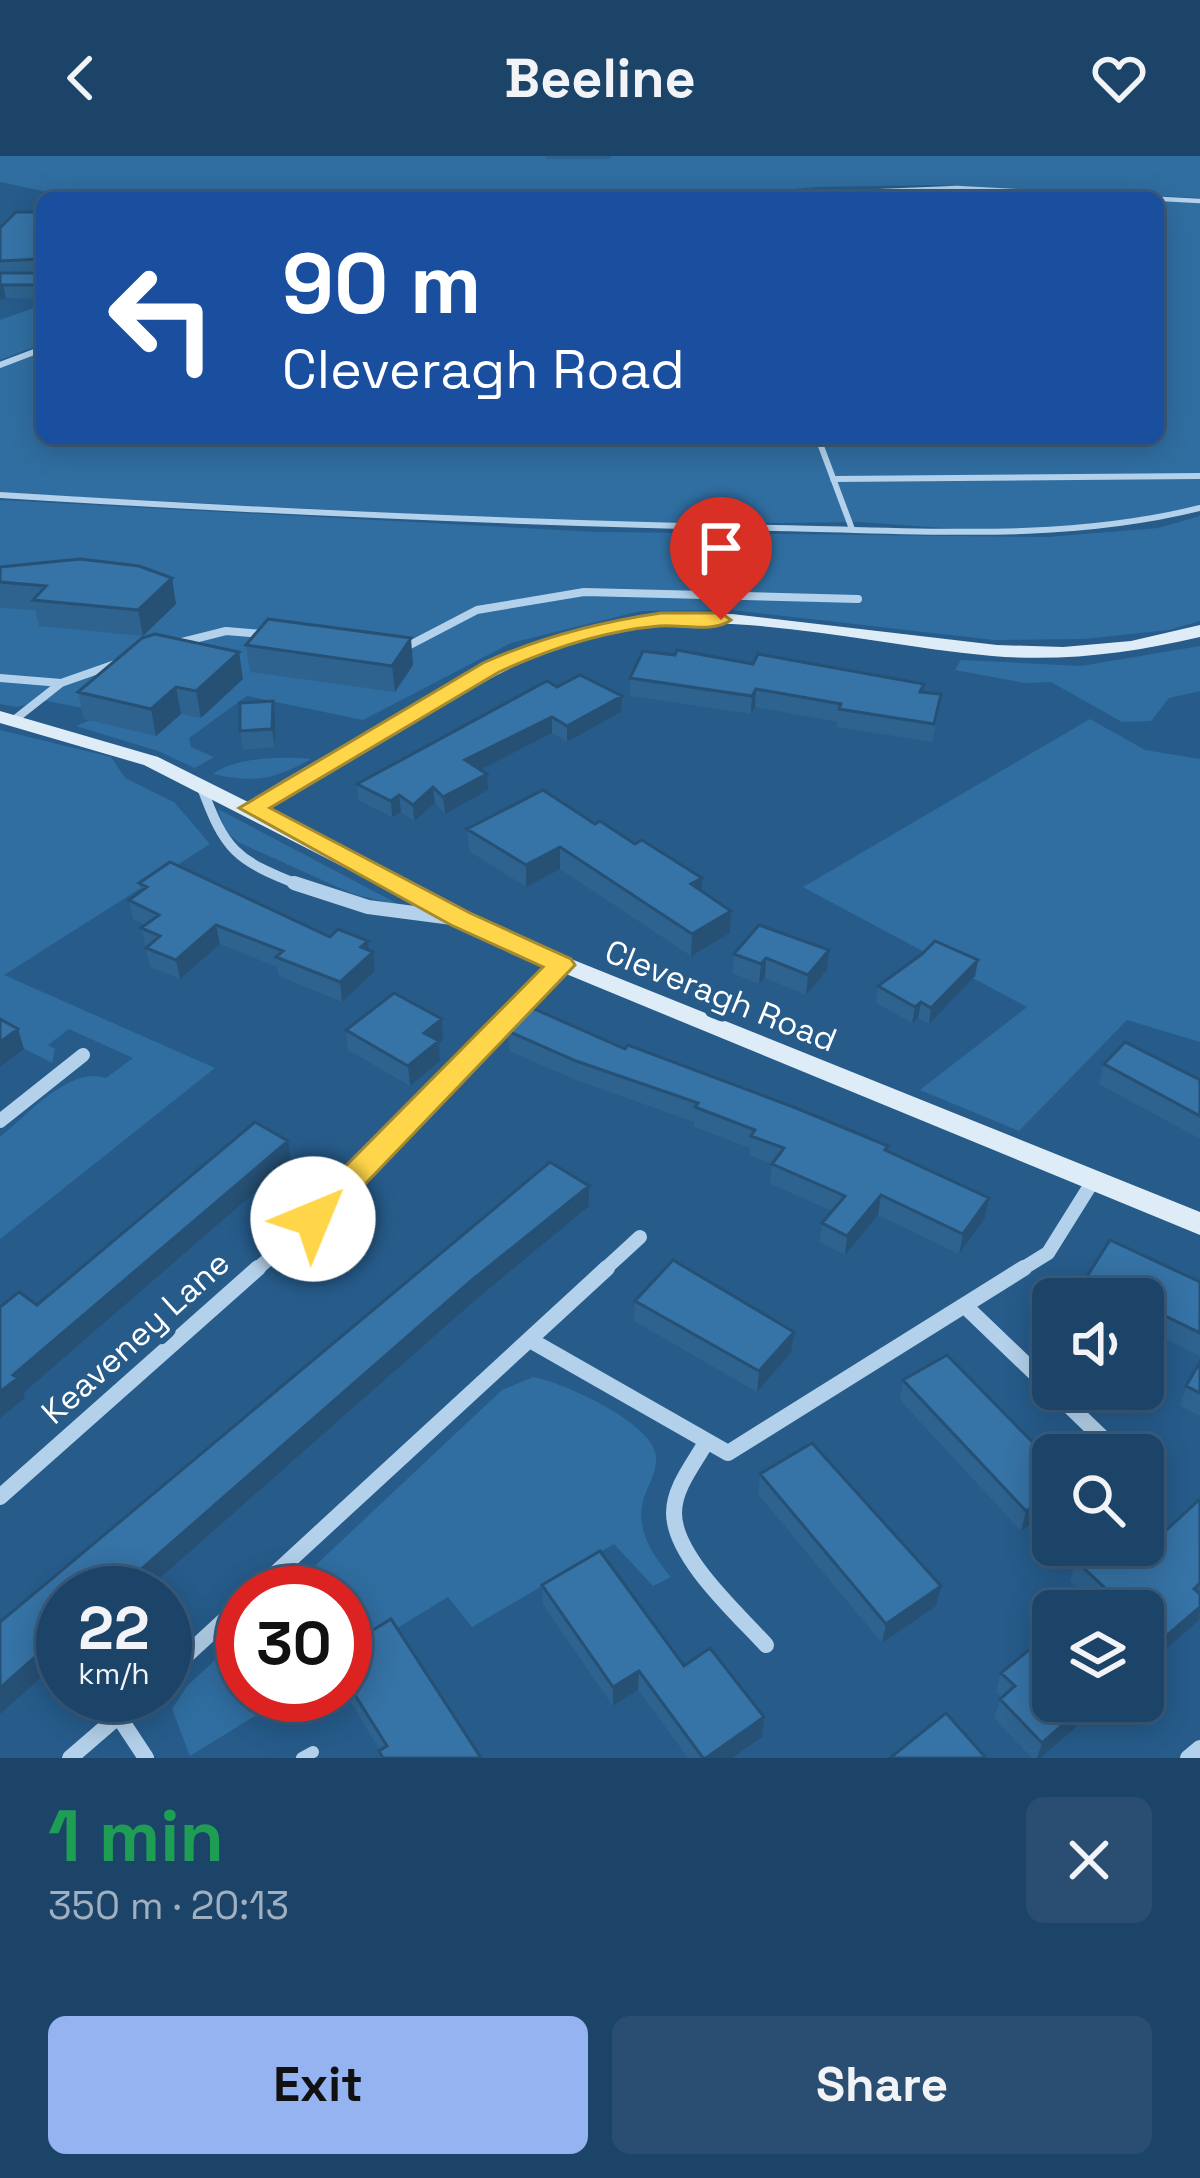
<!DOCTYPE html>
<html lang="en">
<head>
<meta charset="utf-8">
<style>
  :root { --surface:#1c4468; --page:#294e71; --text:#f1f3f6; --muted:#a0b0c0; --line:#3a5c7c; --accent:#95b2f1 }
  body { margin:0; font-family:"Space Grotesk",sans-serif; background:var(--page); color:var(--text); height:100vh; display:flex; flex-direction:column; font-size:45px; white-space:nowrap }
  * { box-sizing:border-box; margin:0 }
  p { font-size:39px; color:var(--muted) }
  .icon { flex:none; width:66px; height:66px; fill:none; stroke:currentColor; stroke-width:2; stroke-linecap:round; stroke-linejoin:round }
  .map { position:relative; height:1602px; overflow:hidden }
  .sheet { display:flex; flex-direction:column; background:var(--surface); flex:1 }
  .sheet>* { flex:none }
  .guide { position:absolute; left:36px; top:36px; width:1128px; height:252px; border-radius:18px; box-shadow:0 6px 30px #0003,0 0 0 3px var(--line); background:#1a4fa0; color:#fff; overflow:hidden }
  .fabs { position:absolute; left:1032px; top:1122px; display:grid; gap:24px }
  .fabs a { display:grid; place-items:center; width:132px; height:132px; border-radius:18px; background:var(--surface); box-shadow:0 6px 30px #0003,0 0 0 3px var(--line); font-size:60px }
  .speed { position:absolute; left:36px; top:1410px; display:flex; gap:24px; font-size:60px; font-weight:700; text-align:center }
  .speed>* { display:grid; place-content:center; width:156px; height:156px; border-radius:50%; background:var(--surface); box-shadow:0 6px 30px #0003,0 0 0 3px var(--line); line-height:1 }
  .speed small { font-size:30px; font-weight:400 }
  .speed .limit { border:18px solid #d22; background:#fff; color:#111 }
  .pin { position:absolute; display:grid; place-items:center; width:102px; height:102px; color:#fff; margin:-123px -51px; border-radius:50% 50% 50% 0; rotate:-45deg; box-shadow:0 0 12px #0007 }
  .pin .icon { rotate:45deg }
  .me { position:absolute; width:132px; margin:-66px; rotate:45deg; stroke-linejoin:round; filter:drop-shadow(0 0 9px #0008) }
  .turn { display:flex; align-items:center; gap:42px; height:252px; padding:0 48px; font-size:54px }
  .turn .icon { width:156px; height:156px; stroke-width:2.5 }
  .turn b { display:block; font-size:84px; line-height:102px }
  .round { display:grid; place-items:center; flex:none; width:126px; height:126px; border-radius:18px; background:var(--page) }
  .head { display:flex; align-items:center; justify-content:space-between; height:204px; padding:0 48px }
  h1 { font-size:72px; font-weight:700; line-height:90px; color:#1e9e55 }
  .primary-button { display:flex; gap:24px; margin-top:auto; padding:24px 48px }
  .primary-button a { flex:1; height:138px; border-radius:18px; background:var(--accent); color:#111; font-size:48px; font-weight:700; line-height:138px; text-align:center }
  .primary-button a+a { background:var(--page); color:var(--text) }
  header { display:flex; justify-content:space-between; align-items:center; height:156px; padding:0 48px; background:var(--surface); font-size:54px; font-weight:700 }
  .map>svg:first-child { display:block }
  .green { fill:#306ea1 }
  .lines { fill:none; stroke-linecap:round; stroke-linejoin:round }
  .lane-far3 { stroke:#b3d1ea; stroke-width:4.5 }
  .lane-far2 { stroke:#b3d1ea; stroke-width:6 }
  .lane-far1 { stroke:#b3d1ea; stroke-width:8 }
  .lane { stroke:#b3d1ea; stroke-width:12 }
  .street-far2 { stroke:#b3d1ea; stroke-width:10 }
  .street-far1 { stroke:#b3d1ea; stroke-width:14 }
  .street { stroke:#b3d1ea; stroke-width:16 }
  .secondary { fill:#deecf8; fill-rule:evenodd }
  .wall { fill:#2e638f }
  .shaded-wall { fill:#265074 }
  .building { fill:#3673a6; stroke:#265074; stroke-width:3 }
  .route { fill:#ffd54a; stroke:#a68a30; stroke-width:3 }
  .labels { text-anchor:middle; stroke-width:12; stroke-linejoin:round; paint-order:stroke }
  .street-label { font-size:33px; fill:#fff; stroke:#265b8a }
</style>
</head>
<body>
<header><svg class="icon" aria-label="back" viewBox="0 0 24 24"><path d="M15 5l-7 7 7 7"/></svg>Beeline<svg class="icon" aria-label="heart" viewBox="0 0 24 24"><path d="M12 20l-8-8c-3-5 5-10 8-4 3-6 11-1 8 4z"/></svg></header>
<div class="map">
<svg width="1200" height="1602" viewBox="0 0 1200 1602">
  <rect width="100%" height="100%" fill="#265b8a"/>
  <!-- green -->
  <path class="green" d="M0,0H1200V42L937,29L817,31L691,42H320L315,38L287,42H75L0,26Z
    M896,34L1154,42H730Z
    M1158,42L1200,46V350L1085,372L970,374L860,366L630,369L0,337V212L42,196V282H1158Z
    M42,149V188L0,204V164Z
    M0,344L598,376L1047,381L1158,372L1200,360V465L1169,474L1084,483L994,484L731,454L641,455L511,487L363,564L247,540L189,582L191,591L214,601L195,612L158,595L76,570L90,564L95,554L46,545L17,551L0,548Z
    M1200,490V535L1169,542L1151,565L1122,566L1051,526L1025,527L955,514L961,504L1081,510Z
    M1090,563L1145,594L1200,603V886L1127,864L1019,975L920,934L1027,851L803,731Z
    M0,574L111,601L125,622L174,646L210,688L4,819L215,912L0,1083V981C26,960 70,909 106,922L133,902L69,873L48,889L55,893L52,907L0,880Z
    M311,603C274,624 254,627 213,618C235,601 283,600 311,603Z
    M218,653L402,750L353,738L238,686L225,675Z
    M533,1221C563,1226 653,1267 656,1300C657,1313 651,1324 646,1336C632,1368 651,1398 671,1421L653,1430L614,1388L472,1471L448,1441L345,1504V1437H286L502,1234Z
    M243,1478V1539H289L190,1600L172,1553L187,1530Z"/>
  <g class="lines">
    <!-- lane-far3 -->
    <path class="lane-far3" d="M713,42L957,32L1200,45"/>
    <!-- lane-far2 -->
    <path class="lane-far2" d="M0,209L42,193
      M818,282L852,373
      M833,323L1200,320
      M0,339C258,355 516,367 774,372C918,374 1059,387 1200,352"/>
    <!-- lane-far1 -->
    <path class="lane-far1" d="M174,488L226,475L263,478
      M400,489L408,490L477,454L584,436L858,443
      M0,522L61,527
      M14,564L61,527L118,507"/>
    <!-- lane -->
    <path class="lane" d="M302,1602L313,1596"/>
    <!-- street-far2 -->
    <path class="street-far2" d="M201,629C225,695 235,704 302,730"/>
    <!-- street-far1 -->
    <path class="street-far1" d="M294,727L368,751L460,763
      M0,965L83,899
      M255,1115L313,1063L562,809
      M603,1115L640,1081
      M1019,1115L1048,1097L1093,1025"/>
    <!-- street -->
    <path class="street" d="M965,1150L1110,1289
      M530,1184L728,1297L1024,1112
      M705,1288C693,1309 674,1332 674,1357C674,1401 738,1458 766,1489
      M0,1341L258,1112
      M254,1437L607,1112
      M165,1519L243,1447
      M119,1561L146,1602
      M70,1602L143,1539
      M1188,1602L1200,1592"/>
    <!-- secondary -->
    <path class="secondary" d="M664,457L732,458L997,489L1063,491L1131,485L1200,469V481C1131,497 1064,506 992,500C873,489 750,455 630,472C545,485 471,533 398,575C353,601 308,626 265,654L514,780L1200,1056V1079L498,790L144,609L0,567V555L158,601L248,646C292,618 338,592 383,567C474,515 558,469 664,457Z"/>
  </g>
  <!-- wall -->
  <path class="wall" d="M546,0H611V3H546Z
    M42,56V143L6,142L0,144V72Z
    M0,411L176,448L143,480L39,470L35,454L0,452Z
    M246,489L413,509L395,536L250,516Z
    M630,522L922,536L939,556L932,586L837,571L838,566L755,551L751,558L630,540Z
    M243,523L201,562L181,558L156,580L84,563L78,536Z
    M557,531L621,556L567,586L552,577L480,614L488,634L445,658L435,647L414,665L401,656L392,661L358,644L357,628Z
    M275,564V591L243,594L240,575Z
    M595,668L702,722L701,735L731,755L730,777L691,800L560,713L526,731L469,695L467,673Z
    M139,727L330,781L368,785L375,815L342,846L279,820L277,811L220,788L180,823L150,811L141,772L145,769L133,763L129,744L141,736Z
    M759,769L827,814L806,839L765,822L759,828L732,817L734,798Z
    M978,804L975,820L929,868L918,862L912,867L876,847L878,830Z
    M442,863L443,883L439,887L440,905L410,930L348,894L346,874Z
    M508,875L625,893L888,990L887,995L989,1042L985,1062L959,1098L878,1059L845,1099L820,1086L822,1067L832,1055L770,1028L772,1008L749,999L750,992L694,971V966L576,924L509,895Z
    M1104,908L1200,924V983L1099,928Z
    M1086,1122L1200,1126V1200L1143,1172V1143L1081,1142Z
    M635,1145L794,1176L791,1197L757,1236L634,1165Z
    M1200,1206V1260L1180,1250L1186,1230Z
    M903,1224L1053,1307L1021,1375L900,1244Z
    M760,1318L936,1450L882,1487L758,1338Z
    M1076,1405L1199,1464L1090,1444L1070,1425Z
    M542,1429L684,1510L764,1561L762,1581L732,1602H688L638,1534L613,1550L543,1449Z
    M345,1491L481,1602H380V1594L345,1537Z
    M1001,1517L1053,1545L1040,1602H1032L994,1562L1001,1542L996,1536Z"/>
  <!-- shaded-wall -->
  <path class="shaded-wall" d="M3,128L6,142L0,144V129Z
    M172,422L176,448L143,480L138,454Z
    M411,482L413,509L395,536L392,510Z
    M239,496L243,523L201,562L196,535Z
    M176,531L181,558L156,580L151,553Z
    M756,533L755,551L751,558L752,540Z
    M622,540L621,556L567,586V570Z
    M273,545L275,564V591L272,573Z
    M552,561V577L466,621L465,604Z
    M487,618L488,634L445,658L443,641Z
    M433,631L435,647L414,665L413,649Z
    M399,639L401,656L392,661L391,645Z
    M560,691V713L526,731V709Z
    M702,722L701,744L691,728Z
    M731,755L730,777L691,800L692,778Z
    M216,769L220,788L180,823L176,804Z
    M368,785L370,799L373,796L375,815L342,846L340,826L361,791Z
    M829,794L827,814L806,839L808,819Z
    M766,802L765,822L759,828L761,808Z
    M978,804L975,820L929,868L931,852Z
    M921,846L918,862L912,867L915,851Z
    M442,863L443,883L439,887L440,905L410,930L408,910L424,877Z
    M18,873L24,893L0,911V886Z
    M288,985L291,1005L23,1237L25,1242L0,1262V1236L13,1219Z
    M589,1030V1050L474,1145L143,1437H114L472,1124Z
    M881,1039L878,1059L845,1099L847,1080Z
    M989,1042L985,1062L959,1098L963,1078Z
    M794,1176L791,1197L757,1236L759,1215Z
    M1053,1337V1354L1021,1375L1026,1355Z
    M941,1430L936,1450L882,1487L886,1468Z
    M1200,1451L1199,1464L1143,1513V1500Z
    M63,1476V1502L0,1558V1532Z
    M639,1515L638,1534L613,1550V1531Z
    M1090,1545H1106L1040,1602H1037L1042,1587Z
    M764,1561L762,1581L732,1602H706Z"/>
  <!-- building -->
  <path class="building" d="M16,56H42V62L36,68L42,69V106L39,103L0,105V72Z
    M42,116V129H0V117H40Z
    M80,403L139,410L172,422L138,454L33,444L46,430L0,426V411Z
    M268,463L411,482L392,510L246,489Z
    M155,478L239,496L196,535L176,531L151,553L78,536L142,482Z
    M677,494L753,508L758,498L924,528L920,536L941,538L934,568L839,553L841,548L756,533L752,540L630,522L643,495L675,499Z
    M580,519L622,540L567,570L552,561L465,604L487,618L443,641L433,631L413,649L399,639L391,645L357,628L547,525L557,531Z
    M273,545L272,573L240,575V547Z
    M543,634L595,668L600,665L635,688L642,684L683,710L702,722L691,728L731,755L692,778L560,691L526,709L467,673Z
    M170,706L330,781L338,773L368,785L361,791L373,796L340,826L276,801L283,795L216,769L176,804L146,792L160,780L141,772L159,759L129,744L147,731L139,727Z
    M759,769L829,794L808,819L766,802L761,808L734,798Z
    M935,785L978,804L931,852L921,846L915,851L878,830L922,798Z
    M394,837L442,863L424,877L439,885L408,910L346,874Z
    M532,852L625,893L628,889L796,952L888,990L885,994L989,1042L963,1078L881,1039L847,1080L822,1067L845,1040L772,1008L784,992L751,980L755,974L695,951L698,947L576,905L508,875Z
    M0,863L18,873L0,886Z
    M1125,886L1200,924V960L1104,908Z
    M255,966L288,985L13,1219L18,1222L0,1236V1151L19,1136L37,1149Z
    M550,1006L589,1030L472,1124L114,1437H63V1476L0,1532V1466Z
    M1110,1084L1200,1126V1177L1143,1149V1143H1130L1086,1122Z
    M673,1104L794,1176L759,1215L635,1145Z
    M947,1199L1053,1307V1337L1026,1355L903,1224Z
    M1200,1206V1237L1186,1230Z
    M812,1287L941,1430L886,1468L760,1318Z
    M1200,1343V1427L1194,1433L1200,1438V1451L1143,1500V1455H1077L1105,1432L1076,1405L1095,1389H1115L1127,1400L1144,1386L1149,1390Z
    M600,1395L684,1510L710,1492L764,1561L706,1602H703L639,1515L613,1531L542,1429Z
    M391,1463L481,1602H383L379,1595L387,1590L345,1523V1491Z
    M1053,1474V1545H1090L1042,1587L1000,1543L1015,1530L1001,1517Z
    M946,1557L986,1602H890Z"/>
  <!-- route -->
  <path class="route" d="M661,457H721L731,464C714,477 681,468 659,470C603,475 549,493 499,516L270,652L470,757L571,803L575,809L324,1071H302L297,1063L302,1054L543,811L451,769L239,652L483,507C541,481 599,466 661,457Z"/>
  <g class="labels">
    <!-- street labels -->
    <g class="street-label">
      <text transform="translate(721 839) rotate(22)" y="12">Cleveragh Road</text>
      <text transform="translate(135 1181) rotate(-42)" y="12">Keaveney Lane</text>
    </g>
  </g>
</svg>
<div class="fabs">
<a><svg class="icon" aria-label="sound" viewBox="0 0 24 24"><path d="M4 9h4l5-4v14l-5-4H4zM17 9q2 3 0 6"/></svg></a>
<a><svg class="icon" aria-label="search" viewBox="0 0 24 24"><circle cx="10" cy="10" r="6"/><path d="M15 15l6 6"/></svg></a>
<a><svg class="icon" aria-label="layers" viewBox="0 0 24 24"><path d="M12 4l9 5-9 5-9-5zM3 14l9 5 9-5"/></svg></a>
</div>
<div class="speed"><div>22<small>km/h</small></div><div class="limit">30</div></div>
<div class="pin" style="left:721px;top:464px;background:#d93025"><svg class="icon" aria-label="arrive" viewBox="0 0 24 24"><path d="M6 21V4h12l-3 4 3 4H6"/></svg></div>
<svg class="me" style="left:313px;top:1063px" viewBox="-20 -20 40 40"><circle r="19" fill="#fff"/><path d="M0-13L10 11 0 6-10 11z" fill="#ffd54a"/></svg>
<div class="guide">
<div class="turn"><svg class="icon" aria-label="left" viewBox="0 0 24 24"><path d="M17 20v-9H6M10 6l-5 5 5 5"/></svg><div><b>90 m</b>Cleveragh Road</div></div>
</div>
</div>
<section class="sheet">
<div class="head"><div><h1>1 min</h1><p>350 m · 20:13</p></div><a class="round"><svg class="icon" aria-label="close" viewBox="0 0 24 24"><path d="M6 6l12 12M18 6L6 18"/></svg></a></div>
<div class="primary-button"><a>Exit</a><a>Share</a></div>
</section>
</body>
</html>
